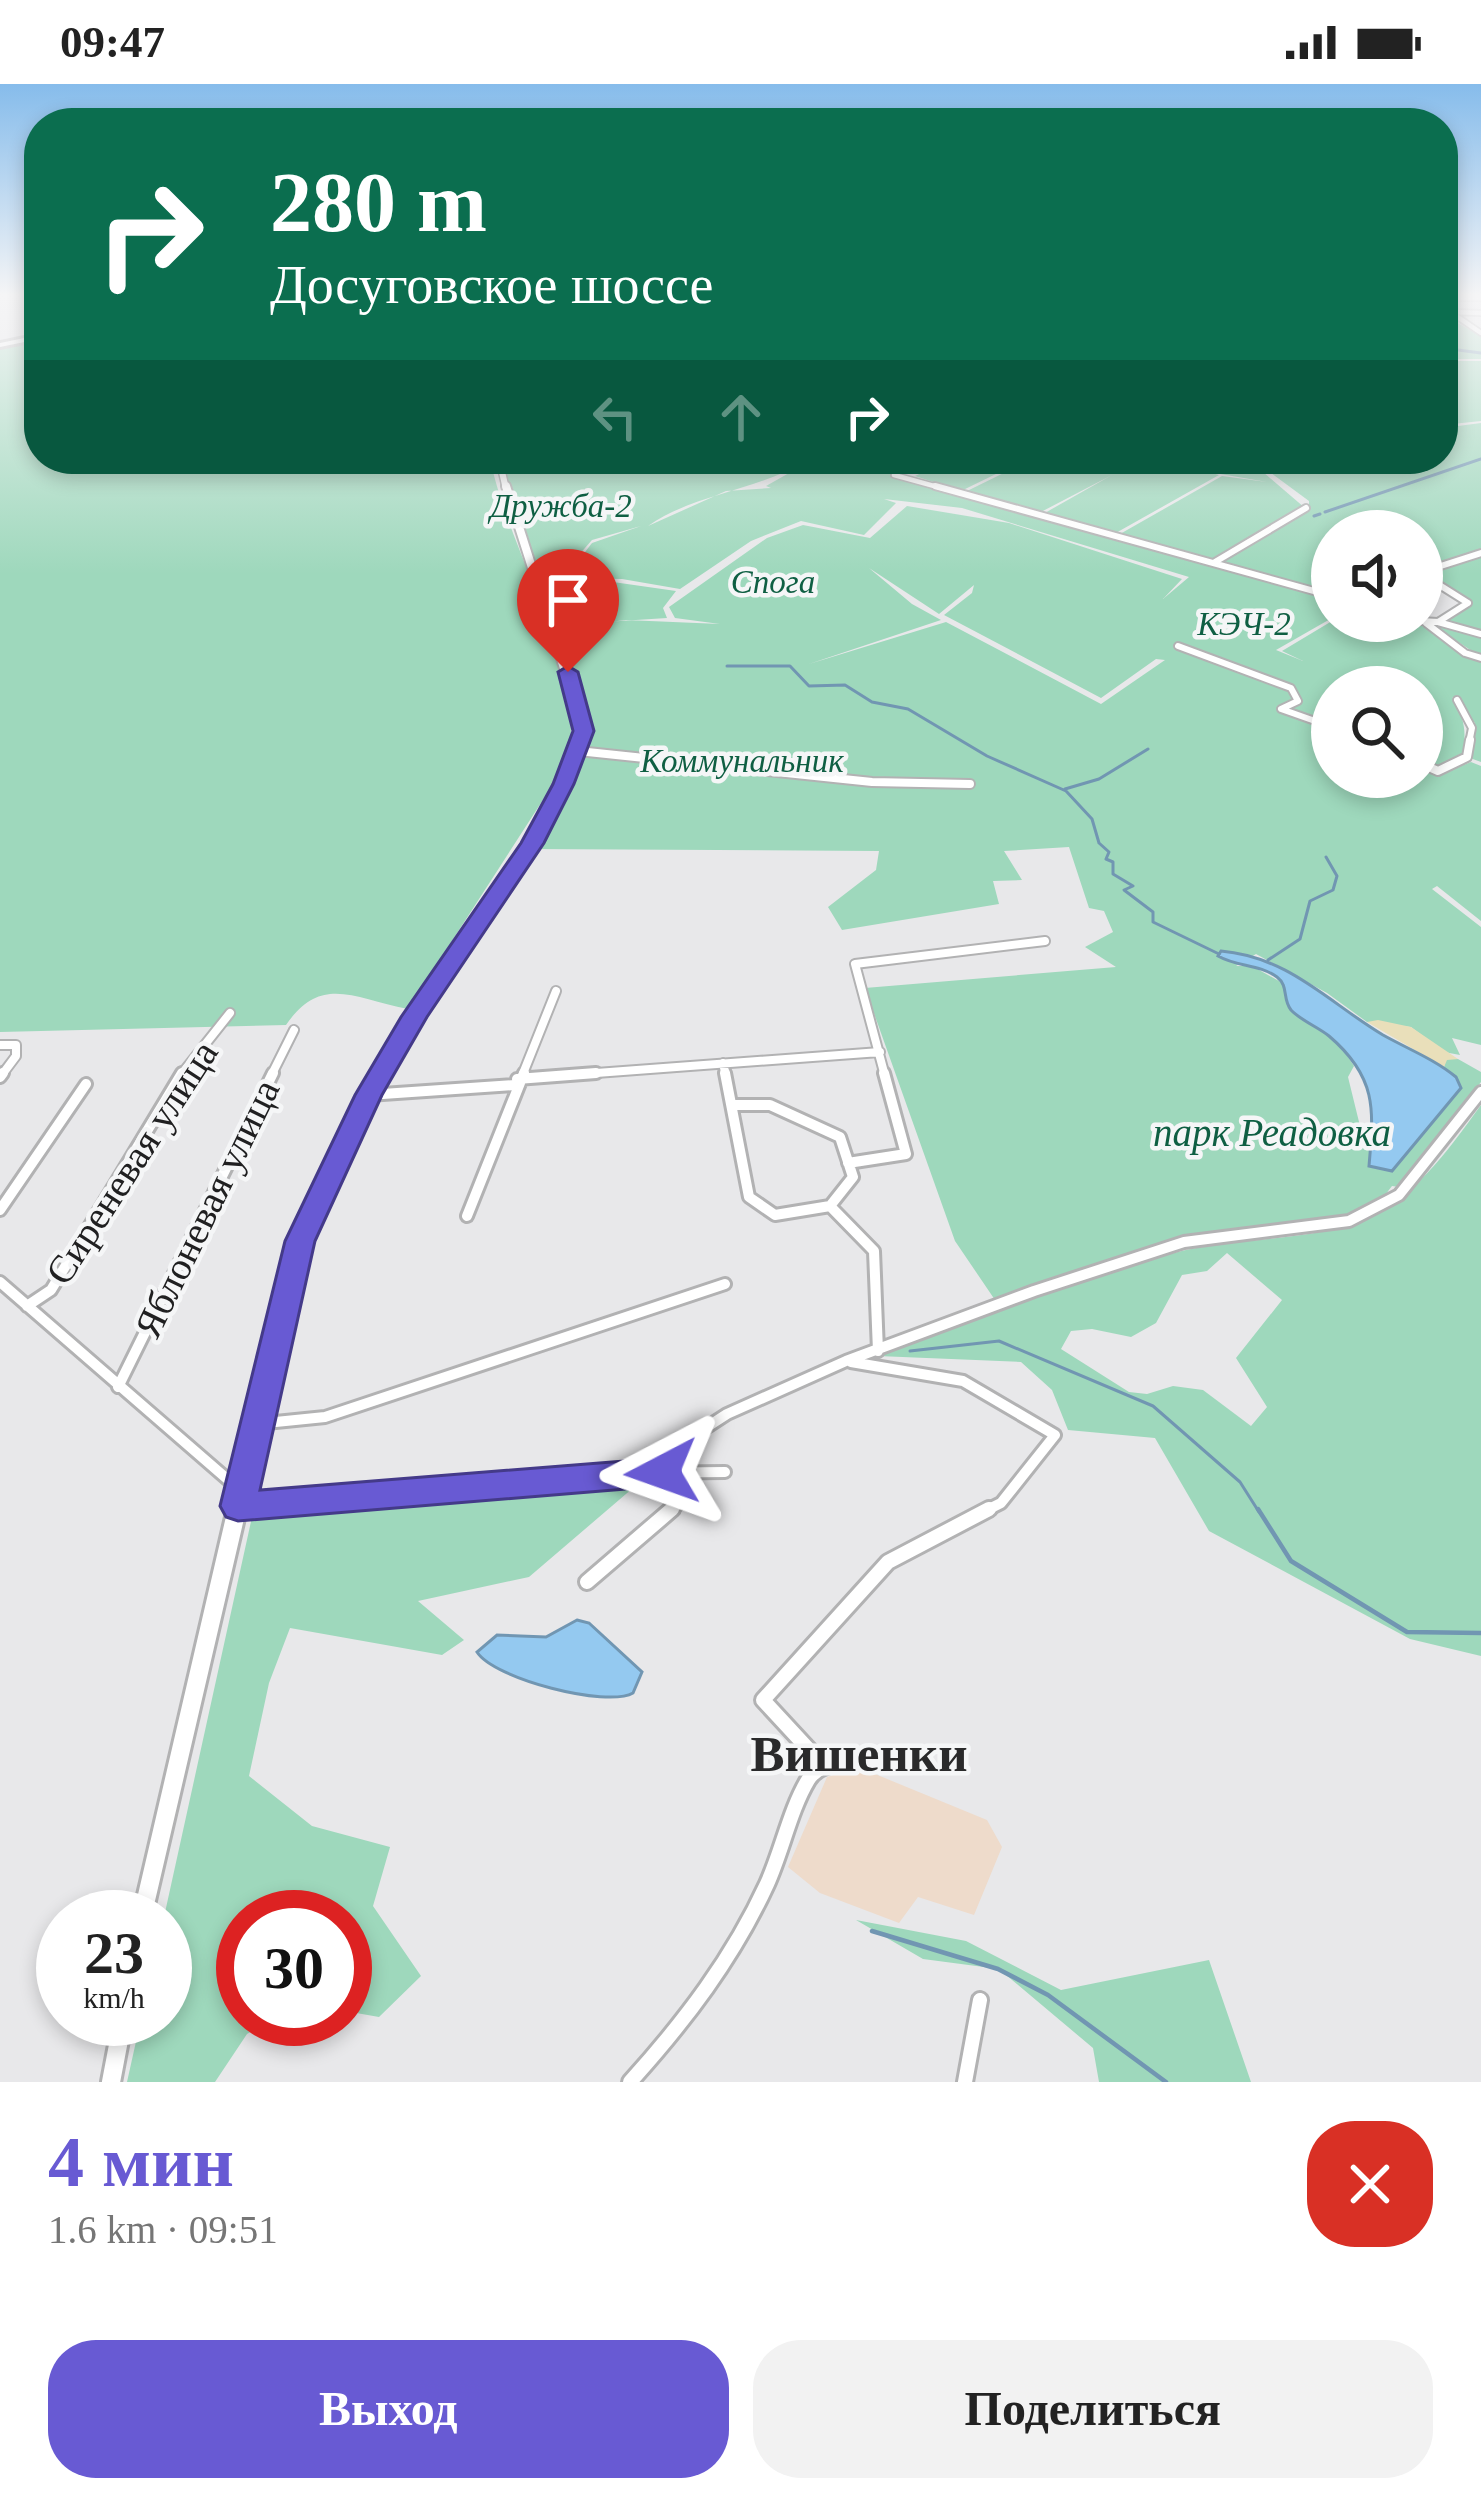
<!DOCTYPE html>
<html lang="ru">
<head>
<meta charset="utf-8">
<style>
  :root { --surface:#fff; --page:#f2f2f2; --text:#222; --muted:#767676; --accent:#685ad3 }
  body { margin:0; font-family:"Times New Roman",serif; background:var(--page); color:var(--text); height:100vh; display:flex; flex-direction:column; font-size:45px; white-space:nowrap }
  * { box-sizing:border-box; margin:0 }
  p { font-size:39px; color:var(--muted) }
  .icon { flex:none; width:66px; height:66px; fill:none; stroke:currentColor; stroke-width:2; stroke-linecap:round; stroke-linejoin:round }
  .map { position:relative; height:1998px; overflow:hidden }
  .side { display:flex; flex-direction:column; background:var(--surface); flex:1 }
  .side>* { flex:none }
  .hud { position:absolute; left:24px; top:24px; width:1434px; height:366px; border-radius:48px; box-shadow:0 6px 18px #0003; background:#0b6e4f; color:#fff; overflow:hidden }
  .buttons { position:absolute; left:1311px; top:426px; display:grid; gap:24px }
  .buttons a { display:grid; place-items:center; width:132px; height:132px; border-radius:50%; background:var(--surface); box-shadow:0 6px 18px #0003; font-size:60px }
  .speed { position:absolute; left:36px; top:1806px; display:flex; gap:24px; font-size:60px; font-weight:700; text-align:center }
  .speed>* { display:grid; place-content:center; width:156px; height:156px; border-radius:50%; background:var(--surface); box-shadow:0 6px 18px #0003; line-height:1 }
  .speed small { font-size:30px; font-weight:400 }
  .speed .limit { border:18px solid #d22; background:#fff; color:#111 }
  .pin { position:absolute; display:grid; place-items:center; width:102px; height:102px; color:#fff; margin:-123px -51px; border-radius:50% 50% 50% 0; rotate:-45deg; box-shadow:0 0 12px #0007 }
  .pin .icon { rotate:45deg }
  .me { position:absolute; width:132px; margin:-66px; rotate:266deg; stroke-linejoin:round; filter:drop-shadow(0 0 9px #0008) }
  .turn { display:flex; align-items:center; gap:42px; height:252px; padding:0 48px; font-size:54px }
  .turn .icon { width:156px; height:156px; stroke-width:2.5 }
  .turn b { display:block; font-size:84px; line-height:102px }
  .lanes { display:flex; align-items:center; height:114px; padding:0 48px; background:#0003; justify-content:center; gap:60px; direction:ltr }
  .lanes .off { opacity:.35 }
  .round { display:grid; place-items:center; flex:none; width:126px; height:126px; border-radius:48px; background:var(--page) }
  .overview { display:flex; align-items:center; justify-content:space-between; height:204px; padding:0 48px }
  h1 { font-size:72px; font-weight:700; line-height:90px; color:var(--accent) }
  .primary-button { display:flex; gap:24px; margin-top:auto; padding:24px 48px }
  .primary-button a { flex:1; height:138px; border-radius:48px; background:var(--accent); color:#fff; font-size:48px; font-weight:700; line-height:138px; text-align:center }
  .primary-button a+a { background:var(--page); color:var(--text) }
  .status { display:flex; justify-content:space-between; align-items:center; height:84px; padding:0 60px; background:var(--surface); direction:ltr }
  .status svg { height:33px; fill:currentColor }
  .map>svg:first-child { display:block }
  .industrial { fill:#eedbcb }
  .green { fill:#9ed8bc; fill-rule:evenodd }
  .sand { fill:#e9dfba }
  .water { fill:#94c9f0; stroke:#7196b2; stroke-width:3 }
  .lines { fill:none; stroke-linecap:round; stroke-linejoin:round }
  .stream-far1 { stroke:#7196b2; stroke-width:3 }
  .stream { stroke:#7196b2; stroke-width:4.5 }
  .street-far4-casing { stroke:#b2b2b3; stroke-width:8 }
  .street-far3-casing { stroke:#b2b2b3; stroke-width:10 }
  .street-far2-casing { stroke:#b2b2b3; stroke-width:12 }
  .street-far1-casing { stroke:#b2b2b3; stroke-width:16 }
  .street-casing { stroke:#b2b2b3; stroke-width:20 }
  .secondary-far4-casing { stroke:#b2b2b3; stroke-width:9 }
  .secondary-far3-casing { stroke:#b2b2b3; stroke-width:12 }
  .secondary-far2-casing { stroke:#b2b2b3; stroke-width:15 }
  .secondary-far1-casing { stroke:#b2b2b3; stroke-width:20 }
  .secondary-casing { stroke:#b2b2b3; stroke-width:24 }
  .highway-casing { stroke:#b2b2b3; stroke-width:6 }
  .street-far4 { stroke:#fff; stroke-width:4.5 }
  .street-far3 { stroke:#fff; stroke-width:6 }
  .street-far2 { stroke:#fff; stroke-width:8 }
  .street-far1 { stroke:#fff; stroke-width:10 }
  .street { stroke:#fff; stroke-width:14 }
  .secondary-far4 { stroke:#fff; stroke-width:6 }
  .secondary-far3 { stroke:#fff; stroke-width:8 }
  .secondary-far2 { stroke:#fff; stroke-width:10 }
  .secondary-far1 { stroke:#fff; stroke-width:14 }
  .secondary { stroke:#fff; stroke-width:18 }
  .highway { fill:#fff; fill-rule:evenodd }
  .route { fill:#685ad3; stroke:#443a89; stroke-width:3 }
  .labels { text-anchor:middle; stroke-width:9; stroke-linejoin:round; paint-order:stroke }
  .far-park-label { font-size:33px; font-style:italic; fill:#0f5f43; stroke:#f5f6f7 }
  .park-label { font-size:39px; font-style:italic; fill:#0f5f43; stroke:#f5f6f7 }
  .street-label { font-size:39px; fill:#202021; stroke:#f5f6f7 }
  .near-neighbourhood-label { font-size:51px; font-weight:bold; fill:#2a2a2b; stroke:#f5f6f7 }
</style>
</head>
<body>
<div class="status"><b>09:47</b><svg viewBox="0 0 49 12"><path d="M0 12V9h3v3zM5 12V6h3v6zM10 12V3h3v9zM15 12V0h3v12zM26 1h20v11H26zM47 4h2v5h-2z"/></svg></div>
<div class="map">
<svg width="1481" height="1998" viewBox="0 0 1481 1998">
  <rect width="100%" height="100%" fill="#e8e8ea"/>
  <!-- industrial -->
  <path class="industrial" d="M858,1683L987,1736L1002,1763L974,1831L918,1813L899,1839L820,1809L788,1783L827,1693Z"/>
  <!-- green -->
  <path class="green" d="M1443,231L1481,252V275H1443Z
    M39,257V375H490C511,473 581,573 570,674L408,925C353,914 321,890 286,941L0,948V265Z
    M1443,277H1481V337L1443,341Z
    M1481,339V468L1422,485V447H1332V511L1220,478L1309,424V417L1252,375H1443V344Z
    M501,375H809C759,407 695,409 648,442L726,407L771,404L766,402L814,375H841L965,408L1032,375H1141L1133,382L1146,375H1248L1305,424L1215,477L1120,450L1222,392L1267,398L1209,388L1219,391L1114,450L1043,430L1112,391L1039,429L1332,513V534L1276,566L1303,577L1282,567L1332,537H1415L1466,572L1481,575V678L1470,674L1475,639L1452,613C1465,635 1467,648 1462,673L1438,685L1422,677V603H1332V642L1287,628L1300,619L1294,602L1174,561L1289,603L1292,618L1279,626L1332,644V693H1422V683L1439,691L1471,678L1481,682V837L1437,802L1432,805L1481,843V961L1452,954L1460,971L1444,968L1411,943L1367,938L1327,909L1256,870L1236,882H1252L1286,901V912L1342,964L1354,982L1348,993L1360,1042L1376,1043L1370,1068C1410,1051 1435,1040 1461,1005L1444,983L1446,975H1458L1481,988V998L1399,1103L1392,1102L1382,1115L1342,1133L1239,1147L995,1216L955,1157L865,904L1116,883L1085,863L1113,848L1104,827L1089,824L1069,763L1004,767L1022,796L993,797L999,820L842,846L828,823L876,786L879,767L528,765C593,657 600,667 558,544L626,536L720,540L675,534L669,523L767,454L803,441L870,454L907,422L1009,439L1182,495L1163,515L1189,493L962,424L884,415L896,419L864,451L801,437L751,457L680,505L622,495L565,494L592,459L641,442L592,456L556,497L542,502L514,436ZM869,484L939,530L974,501L972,509L944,531L1101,614L1156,575L1165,576L1101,620L946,538L809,580L941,536L912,520Z
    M951,375H1027L961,407L915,392Z
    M1481,471V573L1431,540L1443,538L1470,519L1426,489Z
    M592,495L676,507L663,524L667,534L558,541L543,506L562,496Z
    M1481,1021V1572L1410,1555L1209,1447L1155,1354L1068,1346L1052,1306L1021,1278L878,1272C976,1235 1073,1196 1174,1169C1227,1155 1309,1156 1355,1139C1412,1118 1447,1068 1481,1021ZM1227,1169L1282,1216L1236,1274L1267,1323L1251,1342L1203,1306L1173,1302L1147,1310L1129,1308L1061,1265L1071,1247L1092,1245L1131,1253L1156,1239L1182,1191L1207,1187Z
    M640,1398L529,1493L418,1517L464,1556L442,1571L290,1544L269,1599L249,1692L312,1742L390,1763L373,1822L421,1892L379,1933L345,1927V1833H243V1935H273L247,1950L215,1998H127L141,1935H165L164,1833L252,1433Z
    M856,1836L966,1857L1061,1906L1209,1876L1251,1998H1099L1093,1964L999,1885L923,1875Z"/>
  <!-- sand -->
  <path class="sand" d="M1378,936L1411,943L1458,975L1447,976L1444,983L1367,938Z"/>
  <!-- water -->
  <path class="water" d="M1221,867C1289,873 1328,918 1383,951C1408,965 1434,975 1456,993L1461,1004L1392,1087L1369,1082C1374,1025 1377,993 1329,952C1318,943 1300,936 1291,926C1282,915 1289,902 1277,893C1259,880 1237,883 1218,872Z
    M577,1536L589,1539L642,1588L633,1609C607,1624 494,1595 477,1568L497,1551L546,1553Z"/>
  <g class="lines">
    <!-- stream-far1 -->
    <path class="stream-far1" d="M1443,264L1481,269
      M1325,428L1481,375
      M1314,432L1320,430
      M727,582H790L809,602L845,601L872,618L908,625L987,672L1066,707L1092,735L1099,759L1109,768L1106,775L1113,778V790L1133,802L1124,806L1153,828V838L1219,870
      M1065,705L1099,695L1148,665
      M1268,876L1300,855L1310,817L1333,806L1337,792L1326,773
      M910,1267L999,1257L1153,1322L1240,1398L1259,1428"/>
    <!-- stream -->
    <path class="stream" d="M1258,1425L1291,1477L1407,1548L1481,1549
      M872,1847L998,1885L1048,1911L1166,1998"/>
    <!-- street-far4 casing -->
    <g class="street-far4-casing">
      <path id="street-far4" d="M1443,214H1481
        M1443,223L1481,249
        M1454,228L1481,229
        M894,391L945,405"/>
    </g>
    <!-- street-far3 casing -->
    <g class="street-far3-casing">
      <path id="street-far3" d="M935,402L1332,512
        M1215,478L1306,424
        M1422,488L1481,469
        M1422,490L1468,519
        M1420,537L1438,538L1468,519
        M1438,538L1481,550
        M1426,539L1465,569L1481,574
        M1178,562L1291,604L1298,617L1281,625L1332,643
        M1457,616L1472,644L1469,659"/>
    </g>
    <!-- street-far2 casing -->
    <g class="street-far2-casing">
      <path id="street-far2" d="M578,667L872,698L970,700
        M1422,680L1438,687L1467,673L1470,656
        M0,961H16V972L1,992
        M723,979L726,992
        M180,992L230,929
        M271,992L294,946
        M522,992L556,907
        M556,992L880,968
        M885,992L855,880L1045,857"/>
    </g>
    <!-- street-far1 casing -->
    <g class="street-far1-casing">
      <path id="street-far1" d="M725,989L749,1113L775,1131L830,1122
        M0,993L3,989
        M517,995L596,989
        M368,1011L515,1001
        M733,1021H770L840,1053L853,1093L830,1122
        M848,1079L906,1070L884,989
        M830,1122L874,1167L878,1267
        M0,1126L86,1000
        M467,1132L524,989
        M0,1198L241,1407
        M27,1222L51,1206L182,989
        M851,1278L963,1297L1055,1351L1001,1419L983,1428
        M118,1303L273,989
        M256,1340L325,1333L725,1200
        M640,1389L725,1388
        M238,1422L636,1389L727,1330L846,1277L1034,1207L1184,1158L1349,1137L1399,1111L1481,1008
        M669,1428L690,1410L689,1385L674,1362"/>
    </g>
    <!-- street casing -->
    <g class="street-casing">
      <path id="street" d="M587,1498L672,1425
        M824,1682L763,1616L888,1478L989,1425
        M630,1998C685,1937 733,1874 767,1800C782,1767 790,1726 808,1696C817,1681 834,1680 849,1678
        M965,1998L980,1916"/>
    </g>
    <!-- secondary-far4 casing -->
    <g class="secondary-far4-casing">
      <path id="secondary-far4" d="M499,375L506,405"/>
    </g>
    <!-- secondary-far3 casing -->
    <g class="secondary-far3-casing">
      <path id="secondary-far3" d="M506,402L584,647L578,659"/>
    </g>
    <!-- secondary-far2 casing -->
    <g class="secondary-far2-casing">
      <path id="secondary-far2" d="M379,992L449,878L532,759L580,656"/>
    </g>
    <!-- secondary-far1 casing -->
    <g class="secondary-far1-casing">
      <path id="secondary-far1" d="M237,1428L300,1157L381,989"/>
    </g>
    <!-- secondary casing -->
    <g class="secondary-casing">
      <path id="secondary" d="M142,1833L237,1425
        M111,1998L123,1935"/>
    </g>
    <!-- highway casing -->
    <g class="highway-casing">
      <path id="highway" d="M39,251V255L0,263V259Z"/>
    </g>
    <!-- street-far4 -->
    <use href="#street-far4" class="street-far4"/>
    <!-- street-far3 -->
    <use href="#street-far3" class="street-far3"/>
    <!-- street-far2 -->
    <use href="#street-far2" class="street-far2"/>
    <!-- street-far1 -->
    <use href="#street-far1" class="street-far1"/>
    <!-- street -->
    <use href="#street" class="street"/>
    <!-- secondary-far4 -->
    <use href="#secondary-far4" class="secondary-far4"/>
    <!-- secondary-far3 -->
    <use href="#secondary-far3" class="secondary-far3"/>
    <!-- secondary-far2 -->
    <use href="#secondary-far2" class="secondary-far2"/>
    <!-- secondary-far1 -->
    <use href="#secondary-far1" class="secondary-far1"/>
    <!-- secondary -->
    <use href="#secondary" class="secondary"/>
    <!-- highway -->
    <use href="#highway" class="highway"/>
  </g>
  <!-- sky -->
  <linearGradient id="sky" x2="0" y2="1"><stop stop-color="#86bceb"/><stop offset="0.43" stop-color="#f5f5f6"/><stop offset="1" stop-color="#f5f5f6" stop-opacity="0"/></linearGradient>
  <rect width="1481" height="490" fill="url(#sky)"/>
  <!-- route -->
  <path class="route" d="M568,582L578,588L594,647L574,700L544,759L427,933L382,1011L315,1157L260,1406L662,1374L674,1379L679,1388L674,1398L662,1402L238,1437L226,1433L220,1422L285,1157L355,1011L401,933L521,759L553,700L573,647L558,588Z"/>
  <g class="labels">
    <!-- far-park labels -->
    <g class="far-park-label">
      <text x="561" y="433">Дружба-2</text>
      <text x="773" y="509">Спога</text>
      <text x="1244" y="551">КЭЧ-2</text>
      <text x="742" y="688">Коммунальник</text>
    </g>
    <!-- park labels -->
    <g class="park-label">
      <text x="1272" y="1062">парк Реадовка</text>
    </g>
    <!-- street labels -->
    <g class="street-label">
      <text transform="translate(131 1078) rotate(-57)" y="14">Сиреневая улица</text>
      <text transform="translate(206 1124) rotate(-64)" y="14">Яблоневая улица</text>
    </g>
    <!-- near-neighbourhood labels -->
    <g class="near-neighbourhood-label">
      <text x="859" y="1687">Вишенки</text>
    </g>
  </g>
</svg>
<div class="buttons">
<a><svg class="icon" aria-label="sound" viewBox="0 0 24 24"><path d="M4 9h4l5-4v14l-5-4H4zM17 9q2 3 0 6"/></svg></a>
<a><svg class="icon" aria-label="search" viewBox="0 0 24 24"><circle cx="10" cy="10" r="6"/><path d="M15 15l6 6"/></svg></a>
</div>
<div class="speed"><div>23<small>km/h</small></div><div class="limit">30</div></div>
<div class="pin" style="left:568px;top:588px;background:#d93025"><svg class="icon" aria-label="arrive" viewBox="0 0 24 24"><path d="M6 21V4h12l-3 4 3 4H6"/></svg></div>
<svg class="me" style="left:662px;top:1388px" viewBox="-20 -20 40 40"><path d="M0-17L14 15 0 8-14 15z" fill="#685ad3" stroke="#fff" stroke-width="4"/></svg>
<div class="hud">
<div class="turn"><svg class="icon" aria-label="right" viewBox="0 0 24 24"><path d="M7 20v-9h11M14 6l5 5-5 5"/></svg><div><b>280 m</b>Досуговское шоссе</div></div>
<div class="lanes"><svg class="icon off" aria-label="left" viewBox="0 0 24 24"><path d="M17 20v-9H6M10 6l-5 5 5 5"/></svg><svg class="icon off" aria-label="ahead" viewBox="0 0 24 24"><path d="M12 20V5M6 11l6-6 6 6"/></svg><svg class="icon" aria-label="right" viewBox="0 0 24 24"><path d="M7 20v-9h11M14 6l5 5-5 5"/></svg></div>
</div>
</div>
<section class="side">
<div class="overview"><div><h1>4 мин</h1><p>1.6 km · 09:51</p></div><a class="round" style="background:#d93025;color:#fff"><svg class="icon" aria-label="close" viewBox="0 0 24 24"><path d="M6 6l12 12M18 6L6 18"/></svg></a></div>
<div class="primary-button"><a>Выход</a><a>Поделиться</a></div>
</section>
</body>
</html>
